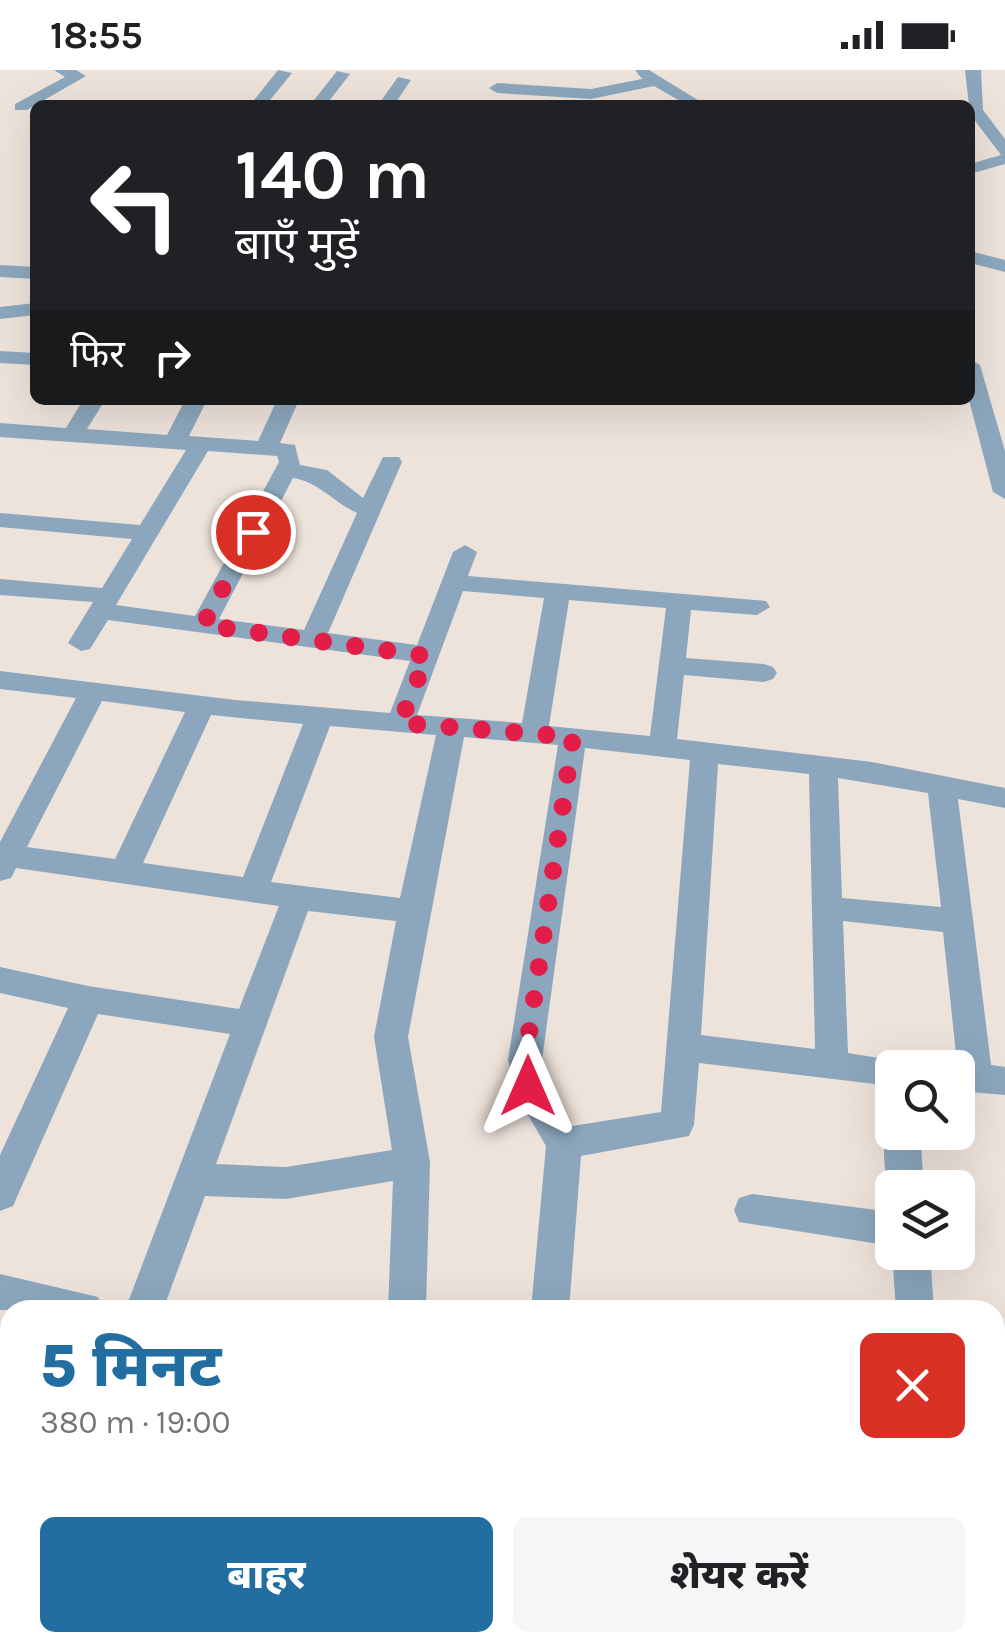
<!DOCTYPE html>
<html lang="hi">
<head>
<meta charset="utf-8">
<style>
  :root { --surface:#fff; --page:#f6f6f6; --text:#202124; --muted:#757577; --accent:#226ea1 }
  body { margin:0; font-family:Karla,"Noto Sans Devanagari",sans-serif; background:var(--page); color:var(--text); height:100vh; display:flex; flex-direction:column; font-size:38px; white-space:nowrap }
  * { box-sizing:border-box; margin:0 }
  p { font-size:32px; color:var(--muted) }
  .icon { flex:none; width:55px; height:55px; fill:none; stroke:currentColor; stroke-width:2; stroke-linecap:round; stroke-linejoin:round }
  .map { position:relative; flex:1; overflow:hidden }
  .side { position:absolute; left:0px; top:1230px; width:1005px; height:352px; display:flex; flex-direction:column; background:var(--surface); border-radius:30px 30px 0 0; box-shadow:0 10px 40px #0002 }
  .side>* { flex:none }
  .top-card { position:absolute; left:30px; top:30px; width:945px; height:305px; border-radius:15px; box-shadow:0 10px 40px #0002; background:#202124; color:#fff; overflow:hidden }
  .controls { position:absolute; left:875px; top:980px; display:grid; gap:20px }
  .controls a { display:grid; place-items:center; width:100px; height:100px; border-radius:15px; background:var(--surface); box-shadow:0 10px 40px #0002; font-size:50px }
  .pin { position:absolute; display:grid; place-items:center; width:85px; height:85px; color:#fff; margin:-42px; border:5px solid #fff; border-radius:50%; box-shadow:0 2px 10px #0007 }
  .me { position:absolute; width:110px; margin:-55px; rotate:0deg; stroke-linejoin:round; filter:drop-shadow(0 0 8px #0008) }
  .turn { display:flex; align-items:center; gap:35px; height:210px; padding:0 40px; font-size:45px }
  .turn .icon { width:130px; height:130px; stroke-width:2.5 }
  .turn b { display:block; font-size:70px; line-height:85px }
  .then { display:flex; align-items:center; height:95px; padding:0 40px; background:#0003; gap:20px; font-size:38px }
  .round { display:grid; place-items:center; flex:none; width:105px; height:105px; border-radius:15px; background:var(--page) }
  .headline { display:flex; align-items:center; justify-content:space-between; height:170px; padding:0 40px }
  h1 { font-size:60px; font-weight:800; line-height:75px; color:var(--accent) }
  .cta { display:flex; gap:20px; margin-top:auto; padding:20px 40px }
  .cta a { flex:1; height:115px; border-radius:15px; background:var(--accent); color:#fff; font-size:40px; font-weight:800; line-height:115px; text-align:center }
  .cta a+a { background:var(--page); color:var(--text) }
  .status { display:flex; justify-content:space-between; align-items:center; height:70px; padding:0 50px; background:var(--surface); direction:ltr }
  .status svg { height:28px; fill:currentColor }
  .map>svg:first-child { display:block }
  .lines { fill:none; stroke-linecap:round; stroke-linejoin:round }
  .minor { fill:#8ca7bd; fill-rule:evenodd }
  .route { stroke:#e11d48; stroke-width:18; stroke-dasharray:0 32.4 }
</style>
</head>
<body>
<div class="status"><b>18:55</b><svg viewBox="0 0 49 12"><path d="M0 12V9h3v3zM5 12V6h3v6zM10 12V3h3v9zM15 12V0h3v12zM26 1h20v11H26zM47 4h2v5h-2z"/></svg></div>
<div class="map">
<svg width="1005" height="1581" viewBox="0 0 1005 1581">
  <rect width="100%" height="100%" fill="#eee3db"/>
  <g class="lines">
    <!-- minor -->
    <path class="minor" d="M54,0H76L86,6L27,40H15V34L65,7Z
      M278,0L292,3L266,35H250Z
      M635,0H649L706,35H687L654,16L591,29L497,23L489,18L497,13L591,19L642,9Z
      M965,0H981L983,40L1005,69V94L970,104V94L1001,85L970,44Z
      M337,1L350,4L326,35H310Z
      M398,7L411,10L394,35H378Z
      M970,181L1005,190V202L970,193Z
      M0,195L35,197V209L0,207Z
      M35,233V245L0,249V237Z
      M0,281L35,283V295L0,293Z
      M970,289L980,295L1005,381V429L993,422L969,330Z
      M83,330H105L87,359L167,365L185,330H207L189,366L258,371L277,330H299L280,373L295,375L300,395L327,400L363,428L383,387H399L402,392L328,563L417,575L453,482L465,475L477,482L468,506L766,531L770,537L757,545L691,540L686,588L764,594L773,597L777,603L773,609L764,612L684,605L677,669L872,692L1005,718V738L958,729L991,995L1005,997V1025L958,1021V998H946L957,993L943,862L843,851L848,983L904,992L907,998H892V1016L699,993L694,1055L689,1066L581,1086L569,1240H531L546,1076L516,1024L508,990L558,675L464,667L408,967L430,1092L426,1240H388L393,1111L286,1129L205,1126L163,1240H125L230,964L98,944L13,1136L0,1141V1085L68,938L0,923V897L88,916L239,939L279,836L16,798L11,808L0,811V772L76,628L0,619V601L235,630L390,643L410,591L108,550L90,579L81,581L68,573L93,532L0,525V509L102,518L132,469L0,457V443L140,455L186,380L0,367V353L66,358ZM208,381L277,386L279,392L195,546L116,535ZM293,408C319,412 333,432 357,443L304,560L219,549ZM463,521L544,528L522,653L417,645ZM569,530L666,538L650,666L549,656ZM102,631L185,642L115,789L27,777ZM211,645L303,654L243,807L143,793ZM330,656L436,665L400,828L271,812ZM585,678L690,690L661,1042L572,1056L551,1024L542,990ZM718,694L809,704L815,979L701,965ZM838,708L928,723L941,837L842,828ZM308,841L396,851L374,967L392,1080L286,1097L216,1094Z
      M892,1050V1062H920L924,1118H892V1128C884,1108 879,1066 892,1050Z
      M752,1124L892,1142V1176L739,1152L734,1140L739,1128Z
      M892,1182H930L934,1240H896Z
      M0,1204L98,1227L103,1240H0Z
      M10,1405V1473L0,1477V1409Z
      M995,1405L1005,1406V1448L995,1447Z
      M145,1572H189L187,1581H143Z
      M341,1572H385L384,1581H340Z
      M559,1572H603L602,1581H558Z
      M859,1572H992L995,1581H862Z"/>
  </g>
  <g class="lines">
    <!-- route -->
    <path class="route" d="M253,462L203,555L427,586L400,653L573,667L525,990L528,1016"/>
  </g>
</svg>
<div class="controls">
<a><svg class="icon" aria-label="search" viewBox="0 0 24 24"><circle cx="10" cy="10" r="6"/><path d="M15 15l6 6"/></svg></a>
<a><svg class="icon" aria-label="layers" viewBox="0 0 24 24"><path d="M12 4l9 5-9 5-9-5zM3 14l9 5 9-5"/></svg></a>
</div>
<div class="pin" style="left:253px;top:462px;background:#d93025"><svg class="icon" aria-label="arrive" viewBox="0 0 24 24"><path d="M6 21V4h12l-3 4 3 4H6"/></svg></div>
<svg class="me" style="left:528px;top:1016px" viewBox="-20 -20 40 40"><path d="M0-17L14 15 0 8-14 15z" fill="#e11d48" stroke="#fff" stroke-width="4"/></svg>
<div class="top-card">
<div class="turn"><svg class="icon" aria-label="left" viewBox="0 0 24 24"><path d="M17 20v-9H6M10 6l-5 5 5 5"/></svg><div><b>140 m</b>बाएँ मुड़ें</div></div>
<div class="then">फिर<svg class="icon" aria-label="right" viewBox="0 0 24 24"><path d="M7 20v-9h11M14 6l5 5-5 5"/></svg></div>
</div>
<section class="side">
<div class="headline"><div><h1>5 मिनट</h1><p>380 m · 19:00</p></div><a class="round" style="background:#d93025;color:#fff"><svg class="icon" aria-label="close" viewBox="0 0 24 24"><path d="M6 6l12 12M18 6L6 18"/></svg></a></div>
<div class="cta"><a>बाहर</a><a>शेयर करें</a></div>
</section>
</div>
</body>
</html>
